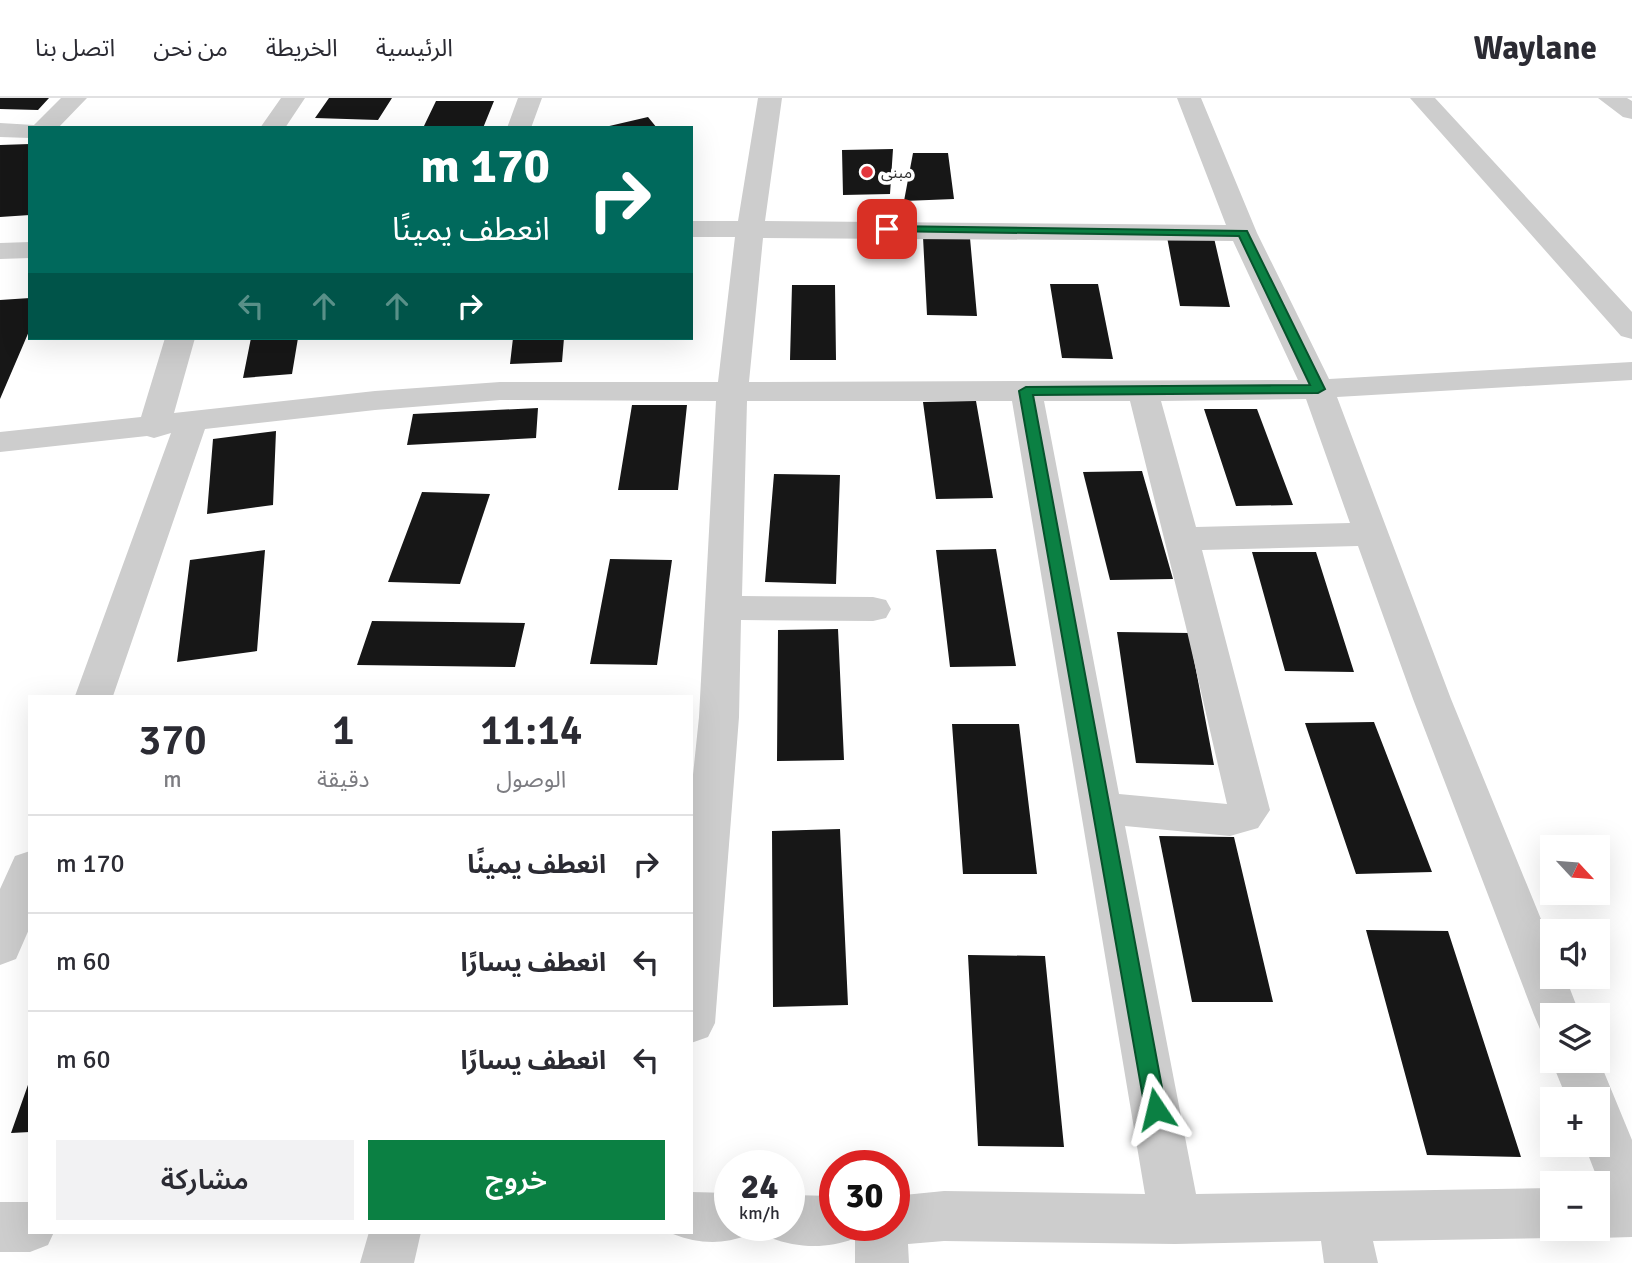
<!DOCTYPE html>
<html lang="ar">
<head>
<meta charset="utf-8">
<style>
  :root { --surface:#fff; --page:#f2f2f3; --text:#2b2b33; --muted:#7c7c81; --line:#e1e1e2; --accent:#0b8043 }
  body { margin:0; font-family:Signika,"Noto Sans Arabic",sans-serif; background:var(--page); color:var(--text); direction:rtl; height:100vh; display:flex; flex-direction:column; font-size:26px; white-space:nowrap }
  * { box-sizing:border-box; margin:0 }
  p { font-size:23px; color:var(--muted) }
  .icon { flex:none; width:38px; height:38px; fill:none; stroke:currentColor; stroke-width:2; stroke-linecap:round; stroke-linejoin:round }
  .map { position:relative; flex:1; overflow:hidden; direction:ltr }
  .drawer { position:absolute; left:28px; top:597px; width:665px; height:539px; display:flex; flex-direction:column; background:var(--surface); border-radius:0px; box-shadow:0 7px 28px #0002; direction:rtl }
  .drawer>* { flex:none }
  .guide { position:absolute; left:28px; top:28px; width:665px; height:214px; border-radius:0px; box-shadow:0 7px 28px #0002; direction:rtl; background:#00695c; color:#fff; overflow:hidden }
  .needle { width:46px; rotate:116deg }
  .tools { position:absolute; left:1540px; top:737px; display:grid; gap:14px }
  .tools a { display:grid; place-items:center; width:70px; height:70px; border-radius:0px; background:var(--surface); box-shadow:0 7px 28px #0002; font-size:35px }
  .speed { position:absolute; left:714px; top:1052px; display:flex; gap:14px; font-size:35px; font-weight:700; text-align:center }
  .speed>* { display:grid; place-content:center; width:91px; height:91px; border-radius:50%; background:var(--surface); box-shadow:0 7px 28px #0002; line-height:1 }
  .speed small { font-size:18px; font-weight:400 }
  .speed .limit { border:10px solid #d22; background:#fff; color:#111 }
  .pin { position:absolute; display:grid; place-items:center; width:60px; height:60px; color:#fff; margin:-30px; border-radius:14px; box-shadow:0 4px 10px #0006 }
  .me { position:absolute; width:77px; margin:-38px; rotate:350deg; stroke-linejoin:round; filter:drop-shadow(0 0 5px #0008) }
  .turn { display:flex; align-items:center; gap:24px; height:147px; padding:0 28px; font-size:32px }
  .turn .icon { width:91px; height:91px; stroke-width:2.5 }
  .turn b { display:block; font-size:49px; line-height:60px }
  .lanes { display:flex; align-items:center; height:66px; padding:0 28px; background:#0003; justify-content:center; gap:35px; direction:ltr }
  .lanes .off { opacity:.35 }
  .eta { display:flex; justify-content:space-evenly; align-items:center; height:119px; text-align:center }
  .eta b { font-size:42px; font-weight:600; line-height:49px }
  .button { display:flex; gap:14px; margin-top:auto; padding:14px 28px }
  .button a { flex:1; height:80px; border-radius:0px; background:var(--accent); color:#fff; font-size:28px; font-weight:600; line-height:80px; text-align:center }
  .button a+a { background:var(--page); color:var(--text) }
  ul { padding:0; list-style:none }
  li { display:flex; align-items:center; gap:21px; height:98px; padding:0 28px; border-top:2px solid var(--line) }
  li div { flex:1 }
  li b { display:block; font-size:26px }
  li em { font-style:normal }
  header { display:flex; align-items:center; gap:42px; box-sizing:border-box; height:98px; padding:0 35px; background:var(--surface); border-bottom:2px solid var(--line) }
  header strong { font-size:33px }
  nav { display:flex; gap:38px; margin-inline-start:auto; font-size:24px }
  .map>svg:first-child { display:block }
  .building { fill:#171717 }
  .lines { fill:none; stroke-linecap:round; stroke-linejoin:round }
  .minor { fill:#cdcdcd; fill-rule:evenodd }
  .route { fill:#0b8043; stroke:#07532c; stroke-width:2 }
  .poi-dot { fill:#e3363c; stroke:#fff; stroke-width:2.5 }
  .labels { text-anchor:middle; stroke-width:7; stroke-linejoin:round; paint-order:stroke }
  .far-poi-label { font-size:16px; fill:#303030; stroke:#fff; text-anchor:start }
</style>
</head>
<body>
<header>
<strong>Waylane</strong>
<nav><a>الرئيسية</a><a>الخريطة</a><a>من نحن</a><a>اتصل بنا</a></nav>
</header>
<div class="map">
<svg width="1632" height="1165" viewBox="0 0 1632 1165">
  <rect width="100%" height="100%" fill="#fff"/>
  <!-- building -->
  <path class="building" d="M0,0H49L38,12L0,11Z
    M329,0H392L378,22L315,20Z
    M436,3H494L483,30H423Z
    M648,19L657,30H605V29Z
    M30,46V117L0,119V47Z
    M893,51L890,96L843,97L842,52Z
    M913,55H948L954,101L904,103Z
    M923,139L970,140L977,218L927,217Z
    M1167,139L1214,140L1230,209L1180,208Z
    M1050,186H1098L1113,261L1062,260Z
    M792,187H835L836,262H790Z
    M30,200V231L0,301V202Z
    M251,240H298L292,276L243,280Z
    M513,240H564L562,264L510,266Z
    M976,303L993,400L936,401L923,304Z
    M632,307H687L678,392H618Z
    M538,310L536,340L407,347L413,316Z
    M1204,311H1257L1293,407L1236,408Z
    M276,333L273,407L207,416L213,341Z
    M1142,373L1173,481L1110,482L1083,374Z
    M774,376L840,377L836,486L765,484Z
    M422,394L490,396L460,486L388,484Z
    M996,451L1016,568L950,569L936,452Z
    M265,452L257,553L177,564L190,462Z
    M1252,454H1316L1354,574L1285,573Z
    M610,461L672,462L657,567L590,566Z
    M372,523L525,525L515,569L357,567Z
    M838,531L844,662L777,663L778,532Z
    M1117,534L1189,535L1214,667L1136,665Z
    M1374,624L1432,774L1356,776L1305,625Z
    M952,626H1019L1037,776H963Z
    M840,731L848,907L773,909L772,733Z
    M1159,738L1234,739L1273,904H1192Z
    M1366,832L1448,833L1521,1059L1427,1057Z
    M968,857L1045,858L1064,1049L978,1048Z
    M29,984L30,1034L11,1035Z"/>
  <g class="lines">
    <!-- minor -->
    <path class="minor" d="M61,0H87L58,30H30V40L0,39V25L34,27Z
      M281,0H305L285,30H260Z
      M518,0H542L531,30H507Z
      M758,0H782L765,123L1226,127L1177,0H1201L1257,135L1329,281L1632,264V282L1337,299L1451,601L1552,848V878H1565L1580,917H1552V935L1540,931L1534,917L1413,601L1358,448L1202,452L1270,712L1258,730L1230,738L1125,728L1196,1096L1552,1090V1130L1570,1132L1552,1140L1373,1143L1378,1165H1324L1321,1143L1175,1146L944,1143L908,1146L909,1165H855V1137L853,1141C827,1151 797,1150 771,1140L765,1127H789V1097L835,1098V1127H894V1098L944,1093L1145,1096L1012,303H747L742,498L873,499L886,502L891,511L886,520L873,523L741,522L739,619L715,925L708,939L691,945V696L699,619L716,303L500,302L375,312L205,331L113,598H75L171,335L154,340L147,338L0,354V334L141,319L165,240H195L174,315L375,293L500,284H718L735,139H691V123H738ZM763,140L1233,143L1298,282L749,284ZM1306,301L1350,425L1196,429L1161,303ZM1044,303H1130L1186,529L1227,706L1119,696Z
      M1410,0H1435L1632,214V241L1621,238Z
      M1598,0H1627L1632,3V21L1623,19Z
      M30,144V160L0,161V145Z
      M30,753V829L16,861L0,867V791L15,758Z
      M1552,959V962H1598V959L1599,962L1632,1042V1139L1598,1140L1580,1132L1598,1130V1090H1601L1584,1046H1598V1001H1567L1551,962Z
      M691,1094L730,1095V1127H753L748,1137C723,1147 698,1146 673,1136L672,1134H691Z
      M0,1104H30V1134H54L48,1147L30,1154H0Z
      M369,1134H421L414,1165H360Z"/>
  </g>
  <!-- route -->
  <path class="route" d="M887,128L1247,133L1325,291L1318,295L1033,297L1166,1011L1163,1018L1156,1020L1148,1018L1145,1011L1019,293L1026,289L1310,287L1239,138L883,133L882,131Z"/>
  <!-- markers -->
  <circle class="poi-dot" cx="867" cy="74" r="7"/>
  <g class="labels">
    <!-- far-poi labels -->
    <g class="far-poi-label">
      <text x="881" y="80">مبنى</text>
    </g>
  </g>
</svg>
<div class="tools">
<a><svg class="needle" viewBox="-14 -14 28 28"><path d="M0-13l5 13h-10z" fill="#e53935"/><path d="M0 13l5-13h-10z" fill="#7c7c81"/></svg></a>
<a><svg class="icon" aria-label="sound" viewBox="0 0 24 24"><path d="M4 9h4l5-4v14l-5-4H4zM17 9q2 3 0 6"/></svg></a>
<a><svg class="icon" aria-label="layers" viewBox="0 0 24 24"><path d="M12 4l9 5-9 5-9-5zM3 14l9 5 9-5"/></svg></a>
<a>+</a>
<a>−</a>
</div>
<div class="speed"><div>24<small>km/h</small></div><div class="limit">30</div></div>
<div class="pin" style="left:887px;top:131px;background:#d93025"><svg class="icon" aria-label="arrive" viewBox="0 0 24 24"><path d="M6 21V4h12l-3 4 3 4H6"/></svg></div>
<svg class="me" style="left:1156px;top:1011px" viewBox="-20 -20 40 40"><path d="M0-17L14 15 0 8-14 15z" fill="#0b8043" stroke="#fff" stroke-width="4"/></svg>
<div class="guide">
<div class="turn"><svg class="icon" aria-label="right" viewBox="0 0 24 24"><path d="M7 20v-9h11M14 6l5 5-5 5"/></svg><div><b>170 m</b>انعطف يمينًا</div></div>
<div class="lanes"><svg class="icon off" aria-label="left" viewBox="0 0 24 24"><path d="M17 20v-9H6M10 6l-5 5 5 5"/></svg><svg class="icon off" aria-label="ahead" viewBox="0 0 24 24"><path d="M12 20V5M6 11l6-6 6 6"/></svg><svg class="icon off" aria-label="ahead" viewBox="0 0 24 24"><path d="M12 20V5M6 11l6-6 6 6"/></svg><svg class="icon" aria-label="right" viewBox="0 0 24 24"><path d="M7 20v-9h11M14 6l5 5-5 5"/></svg></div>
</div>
<section class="drawer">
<div class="eta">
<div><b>11:14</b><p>الوصول</p></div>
<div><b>1</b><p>دقيقة</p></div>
<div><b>370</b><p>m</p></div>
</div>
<ul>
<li><svg class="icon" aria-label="right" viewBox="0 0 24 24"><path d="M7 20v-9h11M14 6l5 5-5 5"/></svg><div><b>انعطف يمينًا</b></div><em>170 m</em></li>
<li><svg class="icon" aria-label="left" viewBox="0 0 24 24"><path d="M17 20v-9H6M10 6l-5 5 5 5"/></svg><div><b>انعطف يسارًا</b></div><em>60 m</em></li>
<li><svg class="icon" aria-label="left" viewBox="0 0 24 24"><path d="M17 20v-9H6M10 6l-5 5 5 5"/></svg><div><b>انعطف يسارًا</b></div><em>60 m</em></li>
</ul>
<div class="button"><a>خروج</a><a>مشاركة</a></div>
</section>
</div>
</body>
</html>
